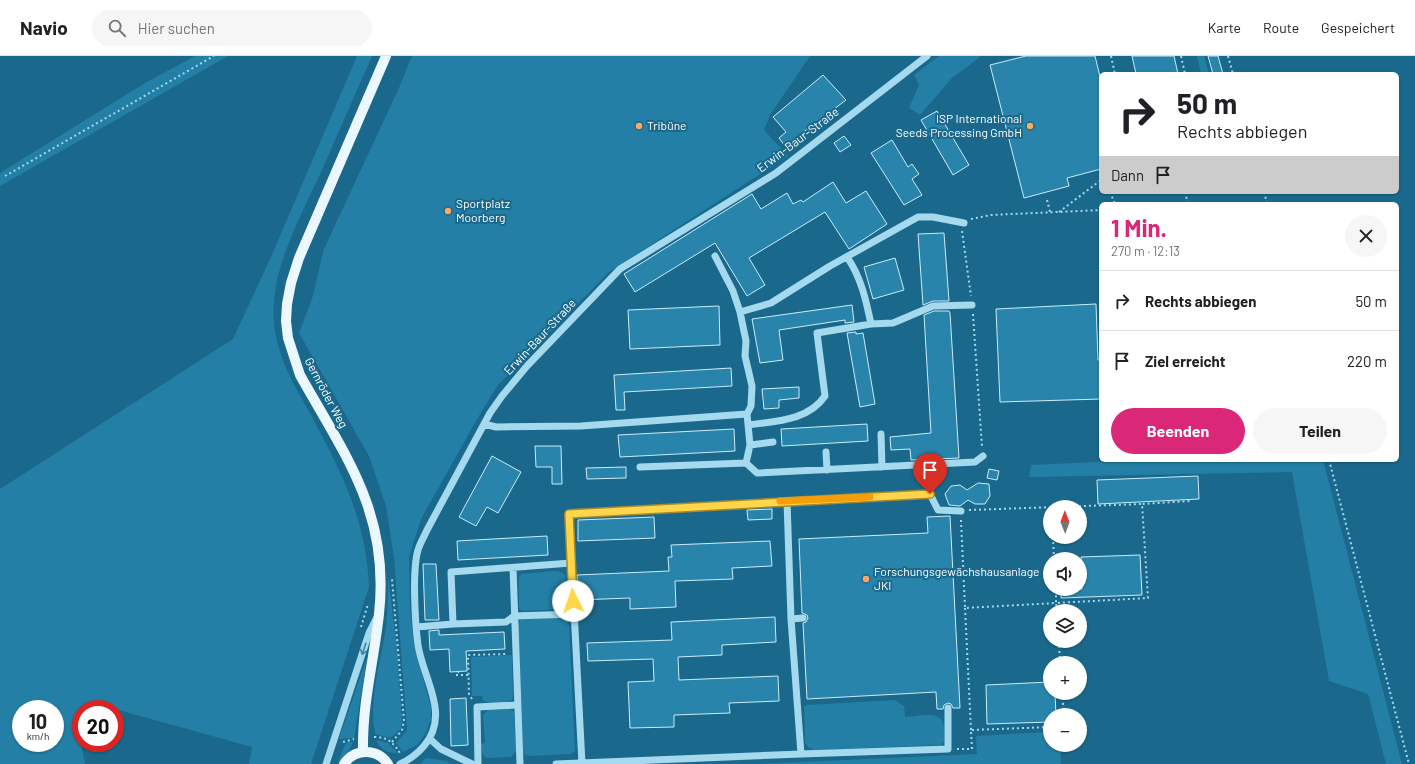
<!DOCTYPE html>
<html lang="de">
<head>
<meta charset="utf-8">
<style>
  :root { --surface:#fff; --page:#f6f6f6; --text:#202124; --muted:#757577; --line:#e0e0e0; --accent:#db2777 }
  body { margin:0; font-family:Barlow,sans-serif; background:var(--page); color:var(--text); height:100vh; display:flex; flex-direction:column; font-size:15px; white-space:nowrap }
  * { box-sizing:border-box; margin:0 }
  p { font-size:13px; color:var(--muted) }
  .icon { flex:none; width:22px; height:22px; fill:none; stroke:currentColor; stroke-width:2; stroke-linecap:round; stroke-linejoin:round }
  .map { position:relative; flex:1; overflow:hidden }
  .sheet { position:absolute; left:1099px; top:146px; width:300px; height:260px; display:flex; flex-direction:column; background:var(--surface); border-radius:6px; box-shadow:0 1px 3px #0004 }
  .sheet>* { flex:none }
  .banner { position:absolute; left:1099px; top:16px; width:300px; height:122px; border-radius:6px; box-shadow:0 1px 3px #0004; background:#fff; color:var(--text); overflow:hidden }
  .needle { width:26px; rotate:359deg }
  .controls { position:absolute; left:1043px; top:444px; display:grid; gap:8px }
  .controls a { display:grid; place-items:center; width:44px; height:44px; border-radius:50%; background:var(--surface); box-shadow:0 1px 3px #0004; font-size:20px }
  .speed { position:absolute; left:12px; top:644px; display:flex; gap:8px; font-size:20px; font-weight:700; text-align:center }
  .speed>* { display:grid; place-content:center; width:52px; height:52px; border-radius:50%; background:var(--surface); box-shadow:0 1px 3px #0004; line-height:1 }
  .speed small { font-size:10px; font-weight:400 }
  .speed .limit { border:6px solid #d22; background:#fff; color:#111 }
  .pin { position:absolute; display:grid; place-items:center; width:34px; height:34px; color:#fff; margin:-41px -17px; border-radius:50% 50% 50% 0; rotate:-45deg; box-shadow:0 0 4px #0007 }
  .pin .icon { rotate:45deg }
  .me { position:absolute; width:44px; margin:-22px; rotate:356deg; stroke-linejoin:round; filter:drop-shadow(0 0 3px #0008) }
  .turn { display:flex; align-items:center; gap:14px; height:84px; padding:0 12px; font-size:18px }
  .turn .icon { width:52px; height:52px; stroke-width:2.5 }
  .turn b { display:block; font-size:28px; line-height:34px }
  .then { display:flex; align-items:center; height:38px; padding:0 12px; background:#0003; gap:8px; font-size:15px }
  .round { display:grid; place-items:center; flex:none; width:42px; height:42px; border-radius:21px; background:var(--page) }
  .overview { display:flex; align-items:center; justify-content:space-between; height:68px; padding:0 12px }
  h1 { font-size:24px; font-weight:700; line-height:30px; color:var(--accent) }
  .button { display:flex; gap:8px; margin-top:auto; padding:8px 12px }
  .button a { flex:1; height:46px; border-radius:24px; background:var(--accent); color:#fff; font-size:16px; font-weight:700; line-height:46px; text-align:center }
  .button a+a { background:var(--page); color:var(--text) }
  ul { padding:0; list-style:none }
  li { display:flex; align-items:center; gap:12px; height:60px; padding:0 12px; border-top:1px solid var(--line) }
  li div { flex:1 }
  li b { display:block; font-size:15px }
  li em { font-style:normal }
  header { display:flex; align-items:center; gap:24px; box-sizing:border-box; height:56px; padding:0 20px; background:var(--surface); border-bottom:1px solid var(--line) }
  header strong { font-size:19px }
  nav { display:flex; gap:22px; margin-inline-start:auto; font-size:14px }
  .search { width:280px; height:36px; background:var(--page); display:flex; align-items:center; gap:10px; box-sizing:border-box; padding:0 14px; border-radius:22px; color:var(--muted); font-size:15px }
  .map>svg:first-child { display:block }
  .green { fill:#237fa5; fill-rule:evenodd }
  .building { fill:#2884aa; stroke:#cbecfa }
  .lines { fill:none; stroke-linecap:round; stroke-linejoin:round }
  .path { stroke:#a5d9ee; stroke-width:2; stroke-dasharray:2 3; stroke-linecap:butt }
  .minor { stroke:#a5d9ee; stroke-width:7 }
  .major { stroke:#ebf8ff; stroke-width:10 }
  .oneway { stroke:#3d85a4 }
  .route-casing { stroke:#a68a30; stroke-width:10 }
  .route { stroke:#ffd54a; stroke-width:7 }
  .slow { stroke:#f59e0b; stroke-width:7 }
  .poi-dot { fill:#ffa861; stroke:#1a698c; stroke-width:1.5 }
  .labels { text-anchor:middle; stroke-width:4; stroke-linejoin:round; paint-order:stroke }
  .poi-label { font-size:12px; fill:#fff; stroke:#1a698c; text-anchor:start }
  .street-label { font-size:12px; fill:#fff; stroke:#1a698c }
</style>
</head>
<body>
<header>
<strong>Navio</strong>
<div class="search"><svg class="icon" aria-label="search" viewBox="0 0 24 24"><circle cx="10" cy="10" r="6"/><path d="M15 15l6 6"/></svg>Hier suchen</div>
<nav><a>Karte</a><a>Route</a><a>Gespeichert</a></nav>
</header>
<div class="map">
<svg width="1415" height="708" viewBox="0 0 1415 708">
  <rect width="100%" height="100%" fill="#1a698c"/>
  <!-- green -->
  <path class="green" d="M195,0H228L0,130V117L145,27Z
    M357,0H372C355,39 338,77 321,116C298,167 262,227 277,285C283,312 299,337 312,361C343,419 366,464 369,531L311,708H249L252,691L115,653H81V687L85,708H0V433L233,283L271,201ZM21,653H55V687H21Z
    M412,0H810L770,59L764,74L788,100L609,216L498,329L480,358L421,463L409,501L410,551L414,590L431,651V663L425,679L417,689L403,696L396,687L407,674L394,502L386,450L369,400L299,277L312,243L324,193L399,32Z
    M939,0H981L951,23L920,59L909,52L919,29L914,19Z
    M1197,0H1204L1209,18H1201Z
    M1144,404H1323L1402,708H1386L1368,638L1329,625L1292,416L1029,421L1031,409Z
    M555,515L561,516L565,519C566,529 571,545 563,553L522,555L519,552V521L522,518Z
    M388,520L397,593L402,664L401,673L390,682L375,678C369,645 379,611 385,578C388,559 388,539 388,520Z
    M562,561L566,563L569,569L575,695L571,698L528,700L524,698L523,694L518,569L521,563Z
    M512,599L513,640L512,644C504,647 489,649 483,644L482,640H472L471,601Z
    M367,601L354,682L339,683Z
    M895,644L904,650L905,661C915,661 939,654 943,667C945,673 944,680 944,686L941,689L814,694L808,691L805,687L804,651L807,649Z
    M509,652L514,656L516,695L511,701L487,702C481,699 481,694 481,688L485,687L483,659L489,653Z
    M1050,676V689H1060L1061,708H759L977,698L976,680Z
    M376,684L388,687L398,697C387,697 381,694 376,684Z
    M348,686H353L348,696L337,708L345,689Z
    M426,702L446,705L452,708H420Z"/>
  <!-- building -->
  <path class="building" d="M1026,0H1095L1101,25V113L1067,122L1069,130L1024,142L990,9Z
    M1132,0H1174L1178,18H1136Z
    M1208,0H1218L1223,18H1213Z
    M823,19L846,44L785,90L779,82L786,76L773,61Z
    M937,55L969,109L953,119L921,64Z
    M844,80L851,89L840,96L834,87Z
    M892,84L908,111L912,108L919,118L912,123L922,139L904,149L871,97Z
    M833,126L846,147L866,135L887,168L849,193L825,156L749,202L765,229L747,240L715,187L635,236L624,218L752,138L761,153L787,137L793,148L801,144L803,146Z
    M944,177L949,245H933L923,249L918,178Z
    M895,202L904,234L873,243L864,211Z
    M1096,248L1098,304H1101V343L1000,346L996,253Z
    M852,249L854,266L845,267V264L779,274L783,304L760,307L752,263Z
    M719,250L720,289L630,293L628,254Z
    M934,255H949L950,257L959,402L911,404L910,393L891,394L890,381L931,377L924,259Z
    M856,276V278L863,277L875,348L860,351L847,277Z
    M731,312L732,330L624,336L625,354H616L614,319Z
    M799,331V342L779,344V352L764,353L762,333Z
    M867,368L868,385L782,390L781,373Z
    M734,373L735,395L620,401L618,379Z
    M535,390H561L562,428H552V411H536Z
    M492,400L521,416L498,457L487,451L476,470L459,461Z
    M626,411V422L587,423L586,412Z
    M989,413L999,415L997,424L987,422Z
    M1198,420L1199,443L1098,448L1097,424Z
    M978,427L989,428L990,440L985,448H975L968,444L960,450L949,449L945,438L951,430L960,429L967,434Z
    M772,453V463L748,464L747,454Z
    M950,460L960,652H953L951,648L948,647L944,649L943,653H937L936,636L807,643L803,567L806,566L808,562L807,559L802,557L799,483L928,477L927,461Z
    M654,461L655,482L578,485V464Z
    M547,480L548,499L458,504L457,485Z
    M770,485L772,510L732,512L733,523L675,525L676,551L630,553V542L578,544L577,519L669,515L668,501H672L671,489Z
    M1140,499L1142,539L1061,542V533H1082L1081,501Z
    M423,508H436L439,564H425Z
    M775,561L776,586L722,589V599L678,601L679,624L778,620L779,645L729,647L730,657L674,659V671L630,672L628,626L654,625L653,603L588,605L587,587L672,584L671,566Z
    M439,574V579L504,576L505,593L466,595L467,615L450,616L449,593L430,594L429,575Z
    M1050,626V637H1055L1056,659H1050V666L987,668L986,629Z
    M466,642L468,689L451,690L450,643Z"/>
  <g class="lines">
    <!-- path -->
    <path class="path" d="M1111,0L1115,18
      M1181,0L1185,18
      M1228,0L1233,18
      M5,120L214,0
      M1110,136L1115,148
      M1185,136L1188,148
      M1264,136L1267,147
      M1047,144L1050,156
      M1250,148L1267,147
      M1059,156L1101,124
      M971,163L991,159L1101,154
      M962,175L971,240
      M973,258L982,391
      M1329,404L1409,708
      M969,454L1142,448
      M961,464L965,552L1056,547V533
      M1053,481L1054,503
      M965,552L971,674
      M1057,555L1056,547L1148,542L1142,448L1190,445
      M361,571L368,548
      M1059,585L1060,607
      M459,615L456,619H468
      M1062,637L1064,659
      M472,643L469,638L468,599L508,598
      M374,681C388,681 394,687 401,699
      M343,686L354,683
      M392,686L402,674L404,665L392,523
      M957,693H972L971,674L1050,671"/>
    <!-- minor -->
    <path class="minor" d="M715,200L733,235L740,256L771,247L830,210L918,161H933L964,167
      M871,268L893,267L933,250L972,249
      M484,368L496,371L581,370L747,358L751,350L752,330L745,300L746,285L740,256
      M748,369C775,365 808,365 825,340L817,277L871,268C866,244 861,221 847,201
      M881,378L882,411
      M750,389L773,386
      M826,396L827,414
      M746,407L757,417L975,406L983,400
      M640,411L746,407L750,389L747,358
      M787,445L791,563L803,562
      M513,512L520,708
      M791,563L801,698L948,693V652
      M453,568L506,566L514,560L574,558
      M417,571L453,568L451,516L571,507
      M430,683L441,693L472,708
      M326,708L369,577L376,563
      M400,708C409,704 417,698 424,690C451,658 423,623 418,589C415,567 412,514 418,494C420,487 424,481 427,474L490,357L502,340L527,310L620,213L776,117L927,0
      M478,708L477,651L517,649
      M556,708L801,698
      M582,708L569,458L930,438L938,454L961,455"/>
    <!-- major -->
    <path class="major" d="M363,696C362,647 374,605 379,558C390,458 346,401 300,319L288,282L286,265L287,248L291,227L299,202L386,0
      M344,708C355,692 377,692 388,708"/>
  </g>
  <!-- one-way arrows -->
  <defs><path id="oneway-shaft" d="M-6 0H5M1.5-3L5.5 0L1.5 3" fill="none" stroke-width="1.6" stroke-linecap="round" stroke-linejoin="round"/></defs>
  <use class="oneway" href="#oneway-shaft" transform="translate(364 593) rotate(108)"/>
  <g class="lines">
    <!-- route casing -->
    <g class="route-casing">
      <path id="route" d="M573,545L569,458L930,438"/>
    </g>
    <!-- route -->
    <use href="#route" class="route"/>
    <!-- slow -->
    <path class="slow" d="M780,445L870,441"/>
  </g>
  <!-- markers -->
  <g class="poi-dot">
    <circle cx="639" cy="70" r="4"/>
    <circle cx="1030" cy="70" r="4"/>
    <circle cx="448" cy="155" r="4"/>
    <circle cx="866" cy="523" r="4"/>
  </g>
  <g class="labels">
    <!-- poi labels -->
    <g class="poi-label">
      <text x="1022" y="67" text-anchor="end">ISP International<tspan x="1022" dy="14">Seeds Processing GmbH</tspan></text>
      <text x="647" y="74">Tribüne</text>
      <text x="456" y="152">Sportplatz<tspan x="456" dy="14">Moorberg</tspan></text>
      <text x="874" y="520">Forschungsgewächshausanlage<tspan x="874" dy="14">JKI</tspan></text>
    </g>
    <!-- street labels -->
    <g class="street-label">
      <text transform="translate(798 84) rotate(-37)" y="4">Erwin-Baur-Straße</text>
      <text transform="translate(540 281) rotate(-47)" y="4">Erwin-Baur-Straße</text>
      <text transform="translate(326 337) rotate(62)" y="4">Gernröder Weg</text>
    </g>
  </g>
</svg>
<div class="controls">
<a><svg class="needle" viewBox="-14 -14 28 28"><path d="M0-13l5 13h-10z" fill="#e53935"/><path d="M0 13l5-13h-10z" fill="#757577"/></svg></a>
<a><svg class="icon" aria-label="sound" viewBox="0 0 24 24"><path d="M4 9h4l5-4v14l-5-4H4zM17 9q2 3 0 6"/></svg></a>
<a><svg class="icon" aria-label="layers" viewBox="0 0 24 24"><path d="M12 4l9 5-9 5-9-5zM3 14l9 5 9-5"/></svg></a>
<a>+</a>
<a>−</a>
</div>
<div class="speed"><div>10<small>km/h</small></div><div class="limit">20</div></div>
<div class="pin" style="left:930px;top:438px;background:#d93025"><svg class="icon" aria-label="arrive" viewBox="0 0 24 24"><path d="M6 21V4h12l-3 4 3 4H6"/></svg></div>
<svg class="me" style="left:573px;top:545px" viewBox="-20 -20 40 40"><circle r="19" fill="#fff"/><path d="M0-13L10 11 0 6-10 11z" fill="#ffd54a"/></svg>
<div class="banner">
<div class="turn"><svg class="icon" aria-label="right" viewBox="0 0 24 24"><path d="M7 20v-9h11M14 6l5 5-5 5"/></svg><div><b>50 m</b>Rechts abbiegen</div></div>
<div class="then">Dann<svg class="icon" aria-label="arrive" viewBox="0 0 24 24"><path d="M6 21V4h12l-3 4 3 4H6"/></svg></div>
</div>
<section class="sheet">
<div class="overview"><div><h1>1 Min.</h1><p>270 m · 12:13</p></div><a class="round"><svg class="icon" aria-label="close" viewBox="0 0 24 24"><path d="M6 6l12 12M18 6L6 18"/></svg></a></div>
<ul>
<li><svg class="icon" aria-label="right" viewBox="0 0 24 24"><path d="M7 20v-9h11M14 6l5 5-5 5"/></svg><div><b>Rechts abbiegen</b></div><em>50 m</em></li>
<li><svg class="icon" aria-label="arrive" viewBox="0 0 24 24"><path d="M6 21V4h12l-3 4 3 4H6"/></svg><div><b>Ziel erreicht</b></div><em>220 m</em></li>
</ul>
<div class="button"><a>Beenden</a><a>Teilen</a></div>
</section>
</div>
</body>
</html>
